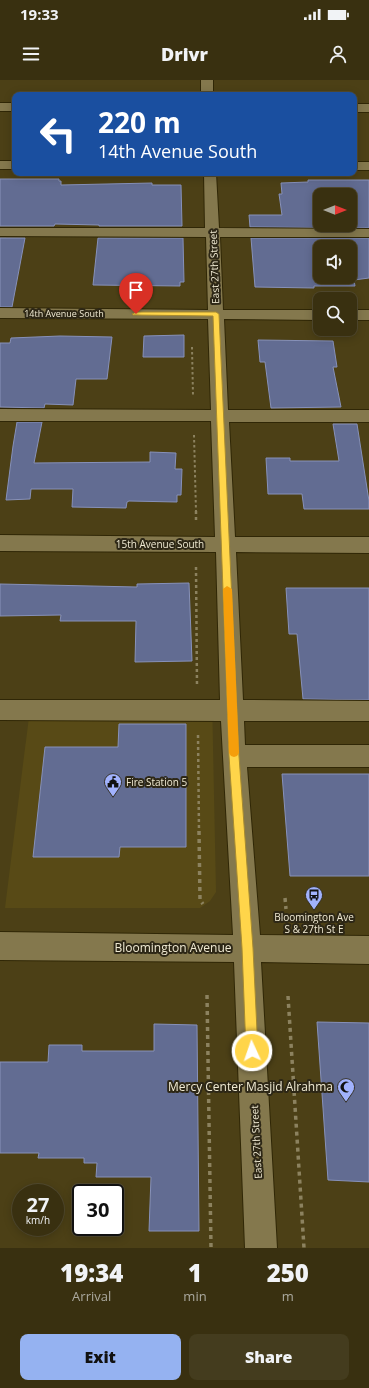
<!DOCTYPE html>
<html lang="en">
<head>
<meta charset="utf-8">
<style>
  :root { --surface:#393010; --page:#443c1e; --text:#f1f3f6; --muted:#aba99f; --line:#534b30; --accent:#95b2f1 }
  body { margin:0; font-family:"Open Sans",sans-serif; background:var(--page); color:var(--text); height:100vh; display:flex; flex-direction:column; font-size:15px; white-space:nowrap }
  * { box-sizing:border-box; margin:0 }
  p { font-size:13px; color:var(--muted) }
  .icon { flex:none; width:22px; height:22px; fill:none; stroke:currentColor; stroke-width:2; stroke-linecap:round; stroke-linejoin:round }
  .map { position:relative; height:1168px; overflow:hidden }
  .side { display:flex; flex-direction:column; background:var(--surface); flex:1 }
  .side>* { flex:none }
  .hud { position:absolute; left:12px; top:12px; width:345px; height:84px; border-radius:8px; box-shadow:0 2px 10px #0003,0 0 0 1px var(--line); background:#1a4fa0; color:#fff; overflow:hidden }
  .needle { width:26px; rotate:90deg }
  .tools { position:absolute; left:313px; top:108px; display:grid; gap:8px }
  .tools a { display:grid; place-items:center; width:44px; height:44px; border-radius:8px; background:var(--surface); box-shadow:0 2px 10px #0003,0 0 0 1px var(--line); font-size:20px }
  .speed { position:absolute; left:12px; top:1104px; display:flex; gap:8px; font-size:20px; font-weight:700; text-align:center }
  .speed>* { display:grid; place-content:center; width:52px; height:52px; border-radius:50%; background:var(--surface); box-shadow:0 2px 10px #0003,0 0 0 1px var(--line); line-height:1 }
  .speed small { font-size:10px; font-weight:400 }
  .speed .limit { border:2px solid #111; border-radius:6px; background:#fff; color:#111 }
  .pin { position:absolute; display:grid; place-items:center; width:34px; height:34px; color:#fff; margin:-41px -17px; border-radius:50% 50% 50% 0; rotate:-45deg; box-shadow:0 0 4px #0007 }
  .pin .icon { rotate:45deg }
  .me { position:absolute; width:44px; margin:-22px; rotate:357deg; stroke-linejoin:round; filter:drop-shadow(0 0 3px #0008) }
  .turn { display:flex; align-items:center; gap:14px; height:84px; padding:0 20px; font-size:18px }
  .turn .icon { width:52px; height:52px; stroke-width:2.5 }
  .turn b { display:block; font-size:28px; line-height:34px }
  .eta { display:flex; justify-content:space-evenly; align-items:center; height:68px; text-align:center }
  .eta b { font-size:24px; font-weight:800; line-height:28px }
  .action { display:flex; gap:8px; margin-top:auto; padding:8px 20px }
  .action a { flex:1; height:46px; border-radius:8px; background:var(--accent); color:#111; font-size:16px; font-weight:800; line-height:46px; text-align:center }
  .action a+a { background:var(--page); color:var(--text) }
  .status { display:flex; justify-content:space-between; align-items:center; height:28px; padding:0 20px; background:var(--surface); direction:ltr }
  .status svg { height:11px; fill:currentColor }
  header { display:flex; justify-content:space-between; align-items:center; height:52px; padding:0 20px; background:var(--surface); font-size:18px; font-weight:800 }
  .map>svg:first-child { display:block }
  .built { fill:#584a16 }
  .building { fill:#626c92; stroke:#8791b9; fill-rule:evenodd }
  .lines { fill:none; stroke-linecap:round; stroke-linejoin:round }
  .minor-casing { stroke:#302706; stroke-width:2 }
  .path-far2 { stroke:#8c825f; stroke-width:2; stroke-dasharray:2.5 2.5; stroke-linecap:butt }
  .path-far1 { stroke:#8c825f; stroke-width:2.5; stroke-dasharray:3 3; stroke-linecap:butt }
  .path { stroke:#8c825f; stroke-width:3.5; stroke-dasharray:4 4; stroke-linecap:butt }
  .minor { fill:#84784d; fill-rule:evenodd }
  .route { fill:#ffd54a; stroke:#a68a30 }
  .slow { fill:#f59e0b }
  .labels { text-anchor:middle; stroke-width:4; stroke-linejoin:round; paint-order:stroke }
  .far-street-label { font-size:9px; fill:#f0ead3; stroke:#2d2716 }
  .street-label { font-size:10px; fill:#f0ead3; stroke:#2d2716 }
  .poi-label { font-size:10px; fill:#f0ead3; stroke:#2d2716; text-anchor:start }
  .near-street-label { font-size:12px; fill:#f0ead3; stroke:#2d2716 }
  .near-poi-label { font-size:12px; fill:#f0ead3; stroke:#2d2716; text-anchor:end }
</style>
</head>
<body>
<div class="status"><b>19:33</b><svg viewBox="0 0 49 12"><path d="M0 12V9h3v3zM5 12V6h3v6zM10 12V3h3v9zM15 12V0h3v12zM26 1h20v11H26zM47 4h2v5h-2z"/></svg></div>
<header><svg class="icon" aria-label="menu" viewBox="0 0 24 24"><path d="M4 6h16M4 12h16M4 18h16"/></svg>Drivr<svg class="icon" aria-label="person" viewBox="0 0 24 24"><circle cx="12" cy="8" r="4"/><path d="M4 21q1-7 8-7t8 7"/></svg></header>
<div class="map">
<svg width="369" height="1168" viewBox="0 0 369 1168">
  <rect width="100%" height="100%" fill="#4c4016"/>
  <!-- built -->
  <path class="built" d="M212,619L216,812L210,821L200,828H5L31,621Z"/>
  <!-- building -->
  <path class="building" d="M0,99H59V101H61V105L152,103V105H181L182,146H99V145L55,144L54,146H0Z
    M308,100H369V148L250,147L249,135H282L279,114H282L281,103L308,102ZM320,115H350V145H320Z
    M0,158H25L12,227H0Z
    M98,158H183L184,202H180V206L93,205Z
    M251,158H369V198L354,200L355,206H314V208L255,207ZM320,167H350V197H320Z
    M184,255V277H143L144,256Z
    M60,256L112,257L107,299H76L73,325L45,324L44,328L0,327V263H10L11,258Z
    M258,260L333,261L337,287H333L341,327L271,328L265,282H260Z
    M17,342H42L34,383L150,382V372L176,373L175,389H182L181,415H177V422L129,421L127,422L126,428L72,427L73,409H31L30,419L6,420L13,366Z
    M333,344H357L369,421V429H304L302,414H268L266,378H290V381H339Z
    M189,503L192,581L135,582L136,541H60L61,535L0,536V504L137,507V504Z
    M286,508H369V620L303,619L297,554H289Z
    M119,644H186V767H120L119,777H33L45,667H118Z
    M282,694H369V796H290Z
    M317,942L369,943V1102L328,1100Z
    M154,944L197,945L199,1151H149L151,1097H96L97,1083H84V1078H38L39,1073H0V982H48L49,965H82V971H154Z"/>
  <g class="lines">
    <!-- minor casing -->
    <g class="minor-casing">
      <path id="minor" d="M201,0H213V15H201Z
        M0,23H15V31H0Z
        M354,24H369V32H354Z
        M0,81H15V89H0Z
        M354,82H369V90H354Z
        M204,93H216L219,148L369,149V157H220L223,230H320V240L224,239L228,330H369V342H229L235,457H369V473L236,472L243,620L369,621V641H244L245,665H369V687H247L260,855L369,856V884L261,882L277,1168H245L234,882L0,880V852L233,855L221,641L0,640V620H220L216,472L0,471V455L215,457L211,341H0V329L211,330L208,239L0,238V228L208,230L206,157L0,156V148H205Z
        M350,230H369V240H350Z"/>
    </g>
    <!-- path-far2 -->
    <path class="path-far2" d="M192,267L193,316
      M194,355L196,432"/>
    <!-- path-far1 -->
    <path class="path-far1" d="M196,431V442
      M196,487L197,606
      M198,655L199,752"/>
    <!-- path -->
    <path class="path" d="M199,751L200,820L203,824
      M285,818L286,829
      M207,915L211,1168
      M288,916L304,1168"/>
    <!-- minor -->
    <use href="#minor" class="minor"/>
  </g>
  <!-- route -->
  <path class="route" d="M136,232H216L219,234L239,676L253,868L258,971L256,975L252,977L248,975L246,971L242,868L229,676L213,236L133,235L132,234Z"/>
  <!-- slow -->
  <path class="slow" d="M227,506L232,509L239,673L237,676L234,677L231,676L229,673L223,509Z"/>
  <!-- icons -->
  <defs>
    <g id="civic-pin" transform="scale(0.9)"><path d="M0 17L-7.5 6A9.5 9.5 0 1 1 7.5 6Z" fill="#a1b2fd" stroke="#2d2716"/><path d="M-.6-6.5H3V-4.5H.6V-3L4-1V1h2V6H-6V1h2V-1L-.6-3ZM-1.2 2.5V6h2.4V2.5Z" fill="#111"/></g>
    <g id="bus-pin" transform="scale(0.9)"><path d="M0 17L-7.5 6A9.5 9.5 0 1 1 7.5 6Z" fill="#a1b2fd" stroke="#2d2716"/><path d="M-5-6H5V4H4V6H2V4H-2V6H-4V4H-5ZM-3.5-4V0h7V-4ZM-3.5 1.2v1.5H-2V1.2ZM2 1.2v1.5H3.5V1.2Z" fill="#111"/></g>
    <g id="mosque-pin" transform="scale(0.9)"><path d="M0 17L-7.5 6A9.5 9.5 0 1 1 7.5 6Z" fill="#a1b2fd" stroke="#2d2716"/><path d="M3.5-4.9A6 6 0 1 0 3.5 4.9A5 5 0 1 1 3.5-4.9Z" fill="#111"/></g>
  </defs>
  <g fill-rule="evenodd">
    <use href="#civic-pin" x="113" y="702"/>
    <use href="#bus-pin" x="314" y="815"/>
    <use href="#mosque-pin" x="346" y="1007"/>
  </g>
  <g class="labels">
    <!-- far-street labels -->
    <g class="far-street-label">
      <text x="64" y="237">14th Avenue South</text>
    </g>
    <!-- street labels -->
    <g class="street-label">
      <text transform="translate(214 187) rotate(-92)" y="4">East 27th Street</text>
      <text x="160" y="468">15th Avenue South</text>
      <text transform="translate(256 1062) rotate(-93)" y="4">East 27th Street</text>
    </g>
    <!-- poi labels -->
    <g class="poi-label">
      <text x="126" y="706">Fire Station 5</text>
      <text x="314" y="841" text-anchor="middle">Bloomington Ave<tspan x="314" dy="12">S &amp; 27th St E</tspan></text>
    </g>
    <!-- near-street labels -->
    <g class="near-street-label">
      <text x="173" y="872">Bloomington Avenue</text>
    </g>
    <!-- near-poi labels -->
    <g class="near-poi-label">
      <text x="333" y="1011">Mercy Center Masjid Alrahma</text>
    </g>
  </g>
</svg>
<div class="tools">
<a><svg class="needle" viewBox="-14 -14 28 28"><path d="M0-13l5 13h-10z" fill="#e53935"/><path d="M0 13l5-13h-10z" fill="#aba99f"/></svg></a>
<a><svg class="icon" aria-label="sound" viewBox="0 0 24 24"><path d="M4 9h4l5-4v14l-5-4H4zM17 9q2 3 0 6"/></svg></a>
<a><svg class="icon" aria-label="search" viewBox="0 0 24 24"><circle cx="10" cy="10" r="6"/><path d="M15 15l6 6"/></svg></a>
</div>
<div class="speed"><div>27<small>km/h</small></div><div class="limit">30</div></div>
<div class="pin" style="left:136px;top:234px;background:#d93025"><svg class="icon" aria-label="arrive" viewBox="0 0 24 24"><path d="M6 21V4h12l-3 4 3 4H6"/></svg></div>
<svg class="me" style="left:252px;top:971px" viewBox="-20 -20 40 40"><circle r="17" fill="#ffd54a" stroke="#fff" stroke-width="3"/><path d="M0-11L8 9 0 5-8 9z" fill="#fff"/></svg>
<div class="hud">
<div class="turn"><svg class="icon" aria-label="left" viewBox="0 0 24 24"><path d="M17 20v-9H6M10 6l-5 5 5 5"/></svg><div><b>220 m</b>14th Avenue South</div></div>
</div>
</div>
<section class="side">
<div class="eta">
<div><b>19:34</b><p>Arrival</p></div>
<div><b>1</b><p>min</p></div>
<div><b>250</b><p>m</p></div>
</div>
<div class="action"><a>Exit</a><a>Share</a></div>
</section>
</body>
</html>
